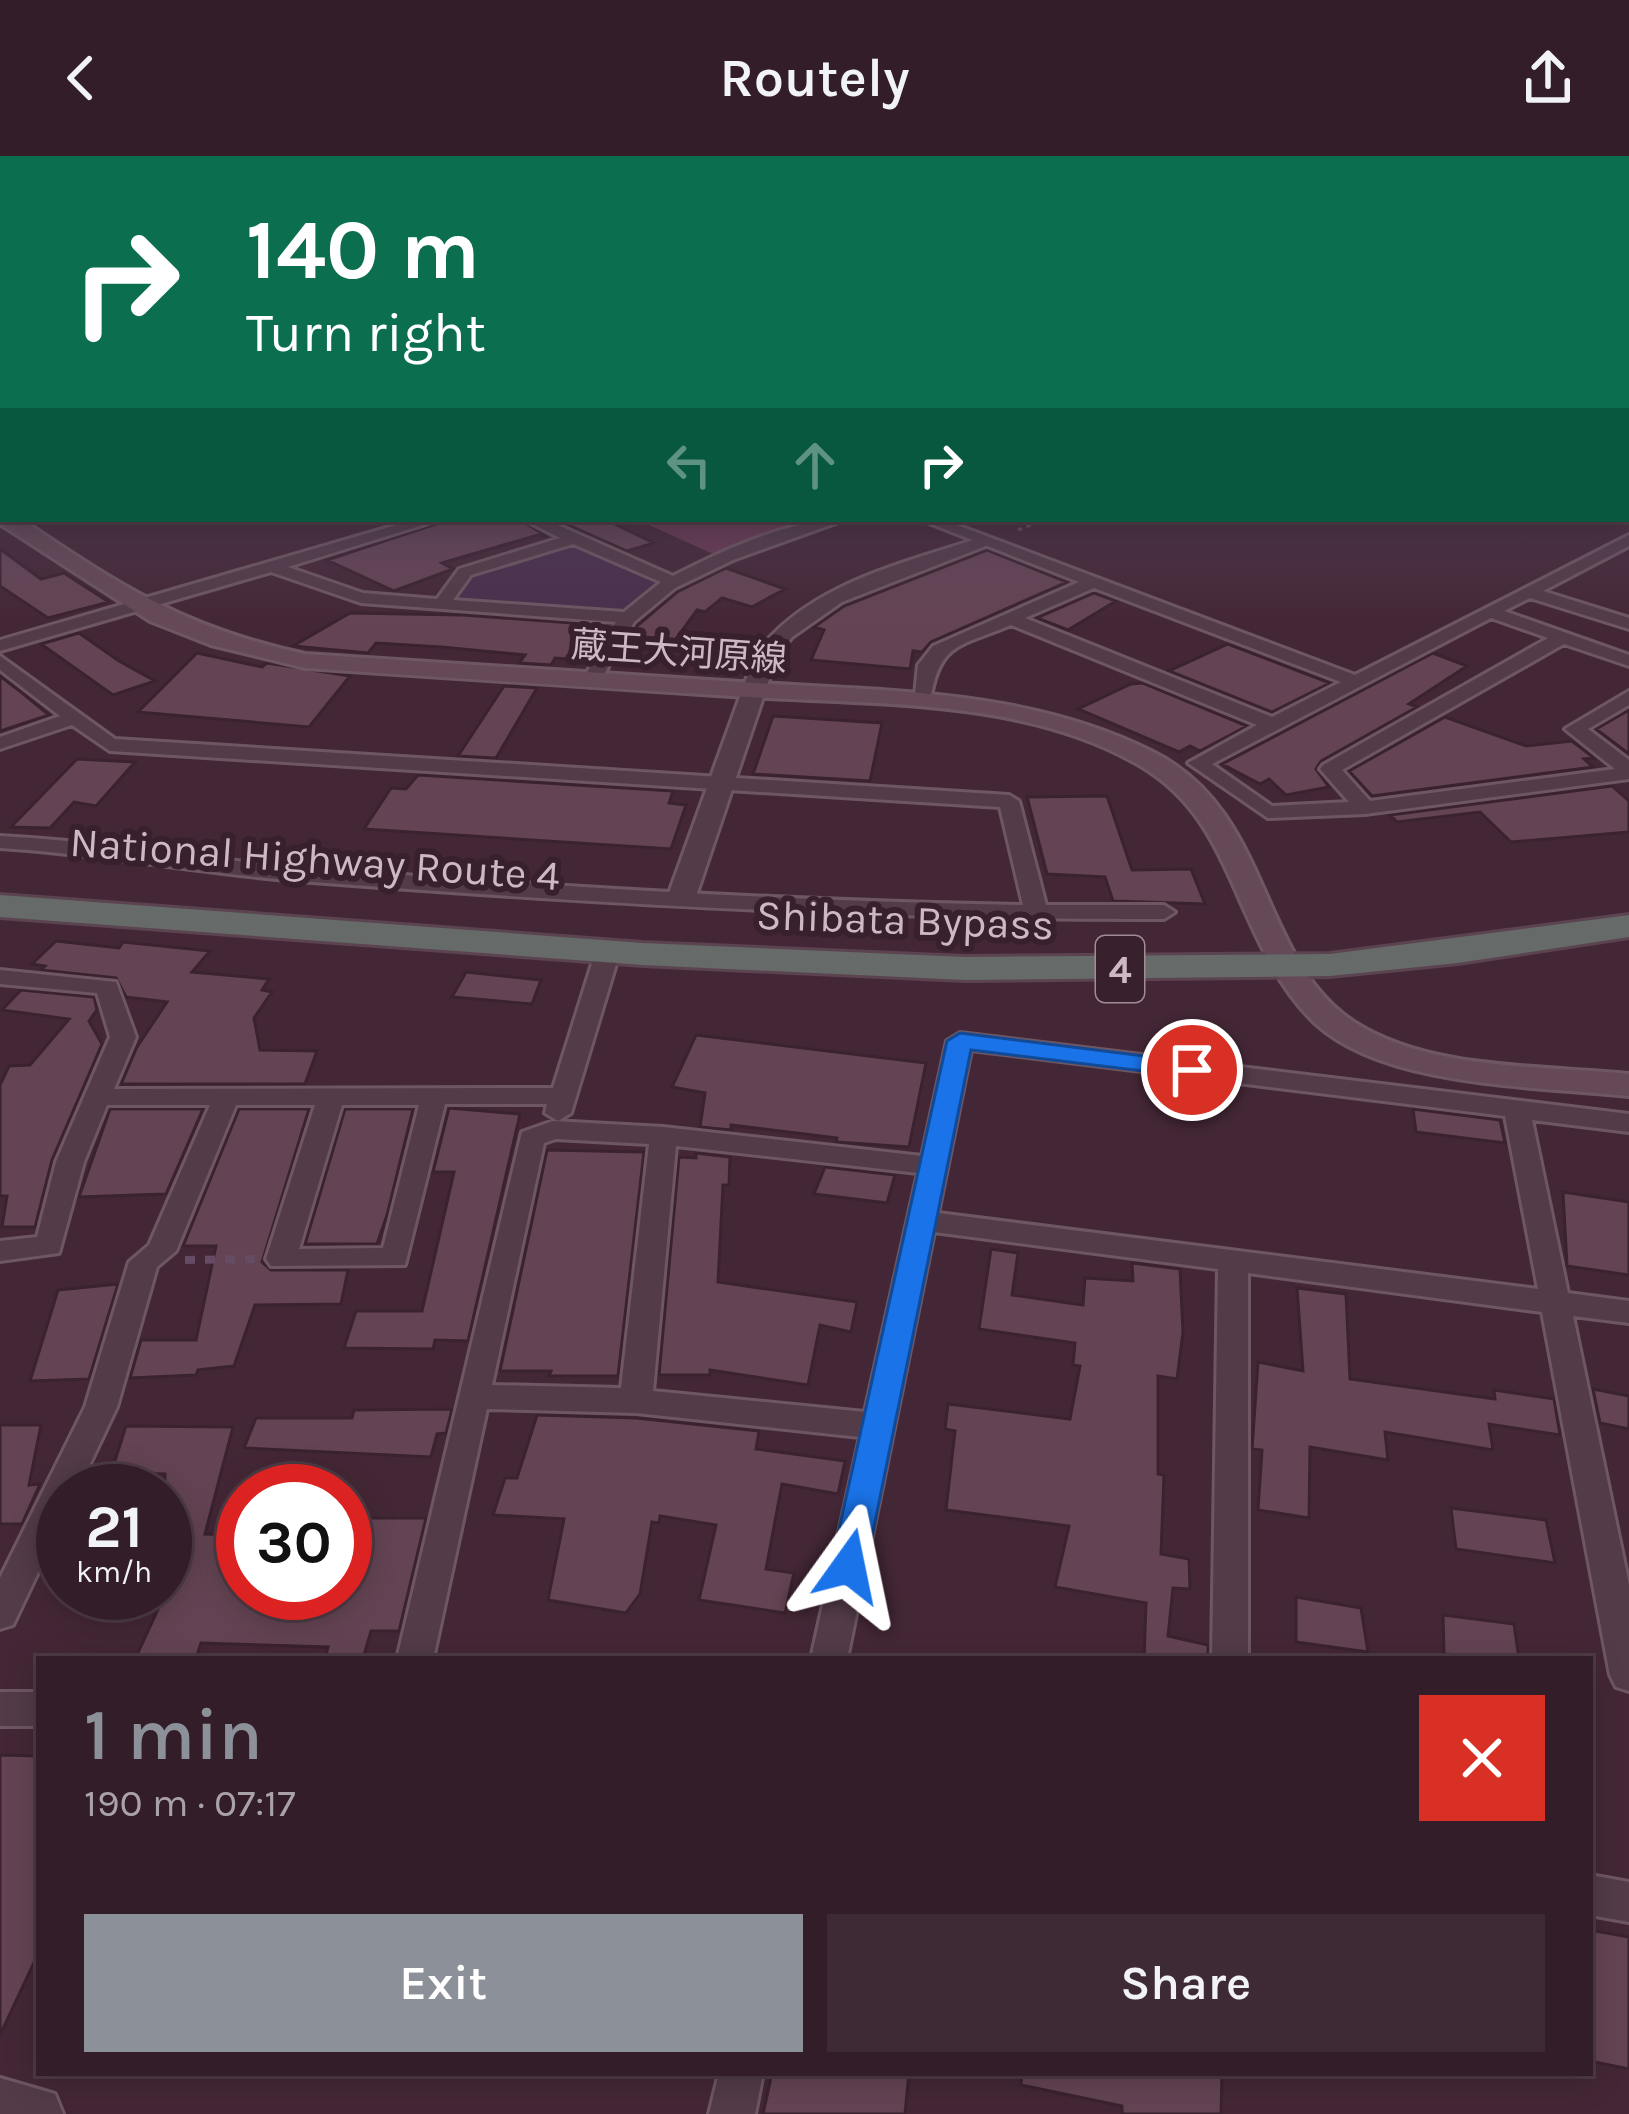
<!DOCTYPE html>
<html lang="en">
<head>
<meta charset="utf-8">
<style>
  :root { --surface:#331d28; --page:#3e2a34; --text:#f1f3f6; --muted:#a9a2a8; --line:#4e3b45; --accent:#8c9099 }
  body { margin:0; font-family:Karla,"Noto Sans JP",sans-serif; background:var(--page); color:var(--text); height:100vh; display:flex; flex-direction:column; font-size:45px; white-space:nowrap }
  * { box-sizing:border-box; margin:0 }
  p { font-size:39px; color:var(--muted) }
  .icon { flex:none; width:66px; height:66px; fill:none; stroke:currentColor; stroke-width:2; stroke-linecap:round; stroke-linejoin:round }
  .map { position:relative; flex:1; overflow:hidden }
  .side { position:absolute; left:36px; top:1500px; width:1557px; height:420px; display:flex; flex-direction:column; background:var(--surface); border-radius:0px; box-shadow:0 6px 30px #0003,0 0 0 3px var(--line) }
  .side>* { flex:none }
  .guide { position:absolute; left:0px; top:0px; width:1629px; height:366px; box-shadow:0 6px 30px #0003,0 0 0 3px var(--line); background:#0b6e4f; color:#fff; overflow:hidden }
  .speed { position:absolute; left:36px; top:1308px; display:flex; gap:24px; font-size:60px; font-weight:700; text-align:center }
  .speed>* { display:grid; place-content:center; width:156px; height:156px; border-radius:50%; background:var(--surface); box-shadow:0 6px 30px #0003,0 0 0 3px var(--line); line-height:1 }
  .speed small { font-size:30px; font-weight:400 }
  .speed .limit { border:18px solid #d22; background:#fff; color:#111 }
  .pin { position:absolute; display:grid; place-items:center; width:102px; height:102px; color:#fff; margin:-51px; border:6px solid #fff; border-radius:50%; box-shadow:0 3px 12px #0007 }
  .me { position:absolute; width:132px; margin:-66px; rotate:12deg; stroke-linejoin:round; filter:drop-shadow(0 0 9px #0008) }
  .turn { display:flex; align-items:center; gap:42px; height:252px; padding:0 48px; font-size:54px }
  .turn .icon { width:156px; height:156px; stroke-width:2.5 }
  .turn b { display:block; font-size:84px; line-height:102px }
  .lanes { display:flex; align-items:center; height:114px; padding:0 48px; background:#0003; justify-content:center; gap:60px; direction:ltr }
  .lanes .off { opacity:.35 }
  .round { display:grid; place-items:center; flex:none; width:126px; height:126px; border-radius:0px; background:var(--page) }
  .overview { display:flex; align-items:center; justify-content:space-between; height:204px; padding:0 48px }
  h1 { font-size:72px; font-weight:600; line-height:90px; color:var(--accent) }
  .action { display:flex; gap:24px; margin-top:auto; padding:24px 48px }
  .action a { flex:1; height:138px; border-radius:0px; background:var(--accent); color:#fff; font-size:48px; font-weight:600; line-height:138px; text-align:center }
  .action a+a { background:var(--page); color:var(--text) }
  header { display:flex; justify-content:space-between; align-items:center; height:156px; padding:0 48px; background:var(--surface); font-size:54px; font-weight:600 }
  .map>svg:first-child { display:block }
  .green { fill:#492f4c }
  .water { fill:#693952 }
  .building { fill:#644454; stroke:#3b222f; stroke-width:3 }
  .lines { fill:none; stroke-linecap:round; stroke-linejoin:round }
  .minor-casing { stroke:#6e5763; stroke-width:6 }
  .tertiary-casing { stroke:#6e5763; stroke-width:6 }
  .secondary-casing { stroke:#6e5763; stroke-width:6 }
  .trunk-casing { stroke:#5b4350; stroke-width:6 }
  .path-far1 { stroke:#654c64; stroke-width:3; stroke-dasharray:4.5 4.5; stroke-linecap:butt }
  .path { stroke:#654c64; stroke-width:8; stroke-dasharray:10 10; stroke-linecap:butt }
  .minor { fill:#533b48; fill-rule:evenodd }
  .tertiary { fill:#533b48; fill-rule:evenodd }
  .secondary { fill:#664957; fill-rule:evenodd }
  .trunk { fill:#666a68; fill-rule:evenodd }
  .route { fill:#1a73e8; stroke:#114b97; stroke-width:3 }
  .labels { text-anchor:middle; stroke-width:12; stroke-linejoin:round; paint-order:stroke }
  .far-street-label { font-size:36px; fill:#cdb9c3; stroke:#39202d }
  .shield { fill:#39202d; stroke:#a18b96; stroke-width:3 }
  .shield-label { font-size:39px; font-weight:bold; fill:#cdb9c3 }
  .street-label { font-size:42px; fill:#cdb9c3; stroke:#39202d }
</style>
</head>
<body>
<header><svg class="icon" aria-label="back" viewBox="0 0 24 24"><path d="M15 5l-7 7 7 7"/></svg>Routely<svg class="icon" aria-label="share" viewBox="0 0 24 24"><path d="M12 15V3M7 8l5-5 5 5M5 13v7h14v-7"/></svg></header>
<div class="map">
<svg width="1629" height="1958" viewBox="0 0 1629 1958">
  <rect width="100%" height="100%" fill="#442736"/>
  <!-- green -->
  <path class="green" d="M574,388L662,429L622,457L452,445L471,419Z"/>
  <!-- water -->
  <path class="water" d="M636,363H814L713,398Z"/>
  <!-- building -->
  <path class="building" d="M451,363H519L548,381L538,379L442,407L453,413L394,435L327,404Z
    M555,363H604L654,387L627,395Z
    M0,393L41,423L64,417L109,446L48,462L0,430Z
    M987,394L1067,426L931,486L922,496L913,495L910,513L811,504L824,474L814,471L844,450Z
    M726,412L785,433L752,451L722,442L705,456L697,454L671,490L628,485L638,469L677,436Z
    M1094,437L1116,445L1068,474L1037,462Z
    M350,457L463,459L600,469L585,504L555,502L551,509L519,507L525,499L441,491L376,487L368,497L293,490Z
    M79,477L119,505L155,525L113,539L41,488Z
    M1228,488L1330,527L1272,556L1169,515Z
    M197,497L262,511L267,507L350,520L309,571L138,556Z
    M1433,497L1467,510L1409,548L1417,551L1321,605L1316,613L1329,631L1286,639L1269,623L1260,628L1222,608Z
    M0,520L21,536L49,559L0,575Z
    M1143,527L1247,570L1200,595L1190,590L1179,596L1078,553L1131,528Z
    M504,530L537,532L496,602L458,600Z
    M1629,554V598L1596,573Z
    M773,560L882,567L870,625L753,618Z
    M1445,561L1526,590L1572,585L1594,602L1584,603L1593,611L1372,640L1349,615Z
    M77,603L135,606L96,650L74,646L50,672L11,671Z
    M418,619L673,635L669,647L686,649L671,693L364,673L391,632L406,633Z
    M1612,630L1629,645V676L1511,686L1480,656L1397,666L1390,659Z
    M1107,640L1132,714L1191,713L1205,748L1113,745L1105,721L1047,718L1027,641Z
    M56,785L119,792L123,786L210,795L192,816L269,823L262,834L272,836L254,862L260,894L317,895L305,928H121L137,891L167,846L126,841L116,822L41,814L45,810L32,808Z
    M466,816L541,824L532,848L452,841Z
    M21,834L94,841L97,854L89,865L102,888L52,1004L35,1071H2L7,1040H0V929L9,910L30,909L69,863L2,854Z
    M696,879L926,907L909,991L836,986L837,982L731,969V974L700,971L705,937L672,931Z
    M449,952L520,958L468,1185L435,1184L433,1193L344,1192L356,1155H422L454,1016H433Z
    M110,953H203L166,1038L79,1041Z
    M239,953H309L262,1106L271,1114H348L341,1148L255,1149L234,1210L198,1214L196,1219L130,1222L141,1184H196L216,1090H183Z
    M345,953H413L387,1059L377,1088H305Z
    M1413,953L1500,964L1505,987L1416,976Z
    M547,994L644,996L618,1220H549L551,1215H500Z
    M696,997L730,1001L729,1029H723L718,1126L857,1146L851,1176L820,1169L808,1229L710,1214V1219H659L679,1001L696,1002Z
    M825,1011L895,1019L887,1047L814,1038Z
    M1563,1036L1629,1046V1119L1567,1110Z
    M991,1093L1018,1097L1012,1139L1083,1149L1085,1122L1133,1125L1132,1107L1180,1113L1183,1176L1177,1223L1158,1220V1318L1164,1319L1161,1398L1189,1403L1190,1433L1173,1432L1168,1480L1208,1489V1503H1144L1146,1447L1055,1431L1069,1370L946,1354L955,1275L945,1273L948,1248L1070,1263L1080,1210L1073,1209L1075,1187L979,1173Z
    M118,1128L89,1223L30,1225L58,1134Z
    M1297,1132L1346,1138L1350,1223L1495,1243L1494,1234L1554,1243L1560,1279L1489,1268L1493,1294L1385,1276L1388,1304L1310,1291L1309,1362L1258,1354L1262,1294L1252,1293L1258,1206L1303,1215Z
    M1593,1233L1629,1240V1273L1600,1267Z
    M452,1253L446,1277L437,1278L431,1301L244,1292L256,1262H352L354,1254Z
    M537,1259L636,1262L759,1275L756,1293L845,1305L838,1338L782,1328L766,1413L794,1417L785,1457L699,1444L716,1369L660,1360L659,1367L652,1366L640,1438L626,1457L548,1444L564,1363L493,1359L505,1322H517Z
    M0,1269H41L29,1329L40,1328L22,1368H0Z
    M126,1270L233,1271L205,1378L243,1379V1445L345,1443V1408L362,1362H426L399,1475H371L363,1503H325L328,1491L201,1487L196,1503H135L165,1438V1318L111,1317Z
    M1451,1352L1546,1364L1555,1407L1456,1393Z
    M1296,1441L1361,1452L1368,1496L1296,1486Z
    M1443,1459L1514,1468L1519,1503L1444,1498Z
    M0,1599L39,1600V1796L0,1879Z
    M1590,1774L1629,1781V1913L1590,1905Z
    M772,1917H909L905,1958H763Z
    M1022,1917H1222L1221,1958H1122V1950L1021,1929Z"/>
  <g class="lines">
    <!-- minor casing -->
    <g class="minor-casing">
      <path id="minor" d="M417,363H442L288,411L363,437L437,443L459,413L560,382L523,363H544L673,420C723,394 790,363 847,363L733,404L675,432L634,466L600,525L591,531L582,525L616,466L361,447L271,416L0,495V484ZM573,388L661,426L624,456L453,444L471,419Z
        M919,363H941L1355,519L1629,379V390L1543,435L1629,462V473L1530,442L1504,455L1629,499V510L1564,488L1342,614L1370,645L1615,613L1565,573L1629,535V549L1588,573L1629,604V623L1365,658L1268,662L1188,607L1257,569L1011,469C960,491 940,485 930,545L914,549L918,509L933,490L1079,426ZM1094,432L1341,526L1272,561L1025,462ZM1491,462L1548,482L1323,609L1320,613L1349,646L1272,650L1212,608Z
        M0,500L115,583L1009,639L1019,645L1046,749H1164L1175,756L1164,763C876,764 587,747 299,725C199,717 100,698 0,692V680C100,685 198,703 298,711C539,730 781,745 1023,749L1000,651L110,595L72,569L0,593V581L60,560L0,514Z
        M608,788L620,795L571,957L558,965L545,957L547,948H445L405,1109L271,1110L266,1103L315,949H236L176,1095L157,1111L117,1251L77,1335H63V1364L13,1469L0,1473V1422L85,1251L129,1106L149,1089L210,949H107L84,1006L59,1097L0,1105V1085L37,1081L56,1006L110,881L97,837L0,828V814L116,826L136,881L114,933L553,932L596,795ZM342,949H419L383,1092L299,1093Z
        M960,877L1629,958V976L1532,964L1568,1137L1629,1145V1167L1573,1160L1629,1429V1535L1616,1531L1610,1519L1542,1156L1248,1117V1503H1212L1218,1113L934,1076L847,1503H811L860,1281L636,1257L487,1253L433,1503H397L522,976L553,965L663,971L922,1000L947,885ZM971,894L1505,960L1538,1133L938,1057ZM556,983L649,988L621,1232L492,1229L544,987ZM676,990L918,1017L865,1256L653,1235Z
        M0,1536H39V1570H0Z
        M1590,1719L1629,1726V1766L1590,1759Z
        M719,1917H763L755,1958H709Z"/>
    </g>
    <!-- tertiary casing -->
    <g class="tertiary-casing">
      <path id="tertiary" d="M0,313H3V323H0Z
        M979,382L996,386L842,446L792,481L777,500L696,740L682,748L672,746L668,740L755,499C808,428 899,409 979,382Z
        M0,1922L55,1938L63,1958H0Z"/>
    </g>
    <!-- secondary casing -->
    <g class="secondary-casing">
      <path id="secondary" d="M3,358V363H21C120,430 185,472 305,498C450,507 596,517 741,526C878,535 1025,532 1151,595C1273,654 1257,802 1354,866C1430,915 1542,909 1629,918V940C1538,930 1385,932 1315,867C1280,834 1259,787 1240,744C1216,688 1194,641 1139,609C1021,540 863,549 731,540C589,531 447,522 305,512L211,489L150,465L0,368Z"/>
    </g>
    <!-- trunk casing -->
    <g class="trunk-casing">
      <path id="trunk" d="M0,739L643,787L965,801L1330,798L1629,759V781L1458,807L1330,820L965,824L643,809L0,761Z"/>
    </g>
    <!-- path-far1 -->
    <path class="path-far1" d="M1018,374L1047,363"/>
    <!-- path -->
    <path class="path" d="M185,1104L256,1103"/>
    <!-- minor -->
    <use href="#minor" class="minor"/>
    <!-- tertiary -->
    <use href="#tertiary" class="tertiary"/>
    <!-- secondary -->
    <use href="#secondary" class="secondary"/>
    <!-- trunk -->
    <use href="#trunk" class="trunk"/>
  </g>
  <!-- sky -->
  <linearGradient id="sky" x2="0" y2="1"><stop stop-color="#25151e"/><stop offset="0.42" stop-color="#56475d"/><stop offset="1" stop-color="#56475d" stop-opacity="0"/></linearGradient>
  <rect width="1629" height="470" fill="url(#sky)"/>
  <!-- route -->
  <path class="route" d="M960,877L1192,906L1205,914L1192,921L971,894L866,1410L861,1420L849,1425L836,1420L831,1410L947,885Z"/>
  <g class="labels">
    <!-- far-street labels -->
    <g class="far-street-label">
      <text transform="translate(679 495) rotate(4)" y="13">蔵王大河原線</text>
    </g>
    <!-- shield labels -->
    <rect class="shield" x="1096" y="780" width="48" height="66" rx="9"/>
    <g class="shield-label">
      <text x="1120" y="827">4</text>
    </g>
    <!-- street labels -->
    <g class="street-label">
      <text transform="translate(315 702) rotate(4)" y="15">National Highway Route 4</text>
      <text transform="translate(905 763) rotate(2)" y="15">Shibata Bypass</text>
    </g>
  </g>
</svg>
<div class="speed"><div>21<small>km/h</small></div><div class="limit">30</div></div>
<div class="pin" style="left:1192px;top:914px;background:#d93025"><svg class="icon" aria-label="arrive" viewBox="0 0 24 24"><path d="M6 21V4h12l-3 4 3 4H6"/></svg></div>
<svg class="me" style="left:849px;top:1410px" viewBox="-20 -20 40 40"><path d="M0-17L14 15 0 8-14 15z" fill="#1a73e8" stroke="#fff" stroke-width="4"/></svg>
<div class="guide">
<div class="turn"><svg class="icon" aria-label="right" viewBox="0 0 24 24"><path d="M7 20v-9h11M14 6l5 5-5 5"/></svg><div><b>140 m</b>Turn right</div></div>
<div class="lanes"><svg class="icon off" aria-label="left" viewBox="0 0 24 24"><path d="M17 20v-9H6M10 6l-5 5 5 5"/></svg><svg class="icon off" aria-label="ahead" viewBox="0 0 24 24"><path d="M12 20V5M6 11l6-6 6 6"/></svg><svg class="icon" aria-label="right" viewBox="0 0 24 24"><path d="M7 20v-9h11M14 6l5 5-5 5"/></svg></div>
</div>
<section class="side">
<div class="overview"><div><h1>1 min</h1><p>190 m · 07:17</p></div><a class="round" style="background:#d93025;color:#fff"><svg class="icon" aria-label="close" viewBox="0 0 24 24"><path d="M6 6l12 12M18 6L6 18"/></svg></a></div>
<div class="action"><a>Exit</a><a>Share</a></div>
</section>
</div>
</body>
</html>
